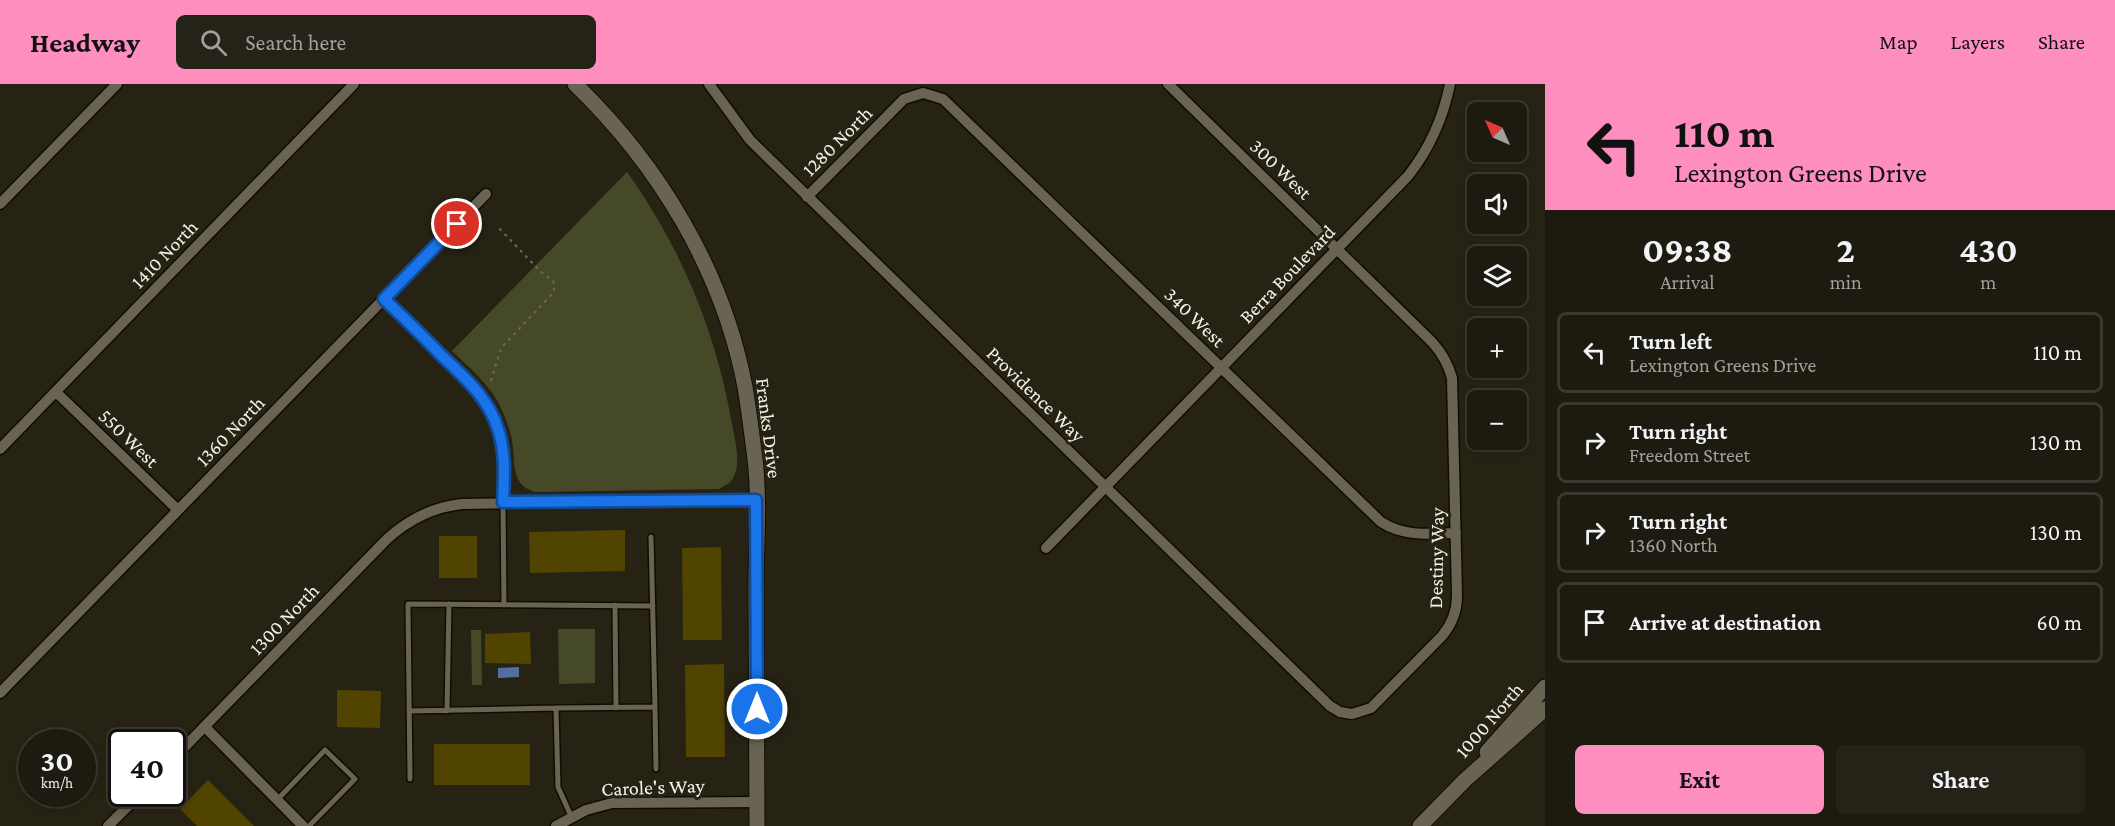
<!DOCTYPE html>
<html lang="en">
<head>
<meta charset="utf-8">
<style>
  :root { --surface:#1d1a0f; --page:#252318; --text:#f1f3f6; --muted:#a0a19e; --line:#3b382f; --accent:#fd8ebe }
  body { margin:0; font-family:"Crimson Pro",serif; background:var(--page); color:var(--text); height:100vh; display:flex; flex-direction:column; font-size:22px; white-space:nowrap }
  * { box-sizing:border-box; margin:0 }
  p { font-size:20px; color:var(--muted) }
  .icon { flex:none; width:33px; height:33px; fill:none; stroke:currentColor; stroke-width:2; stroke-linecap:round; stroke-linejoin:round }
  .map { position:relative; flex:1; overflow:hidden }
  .drawer { display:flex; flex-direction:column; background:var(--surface); width:570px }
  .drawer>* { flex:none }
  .top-card { background:#fd8ebe; color:#111; overflow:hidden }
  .needle { width:39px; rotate:315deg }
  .fabs { position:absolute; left:1467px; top:18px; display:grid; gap:12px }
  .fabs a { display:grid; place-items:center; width:60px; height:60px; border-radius:9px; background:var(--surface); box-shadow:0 3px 9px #0003,0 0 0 2px var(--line); font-size:30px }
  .speed { position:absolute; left:18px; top:645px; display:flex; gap:12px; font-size:30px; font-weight:700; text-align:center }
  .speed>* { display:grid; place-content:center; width:78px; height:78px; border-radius:50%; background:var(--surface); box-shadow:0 3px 9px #0003,0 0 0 2px var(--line); line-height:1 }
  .speed small { font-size:15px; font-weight:400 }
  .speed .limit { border:3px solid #111; border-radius:9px; background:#fff; color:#111 }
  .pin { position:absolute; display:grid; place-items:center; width:51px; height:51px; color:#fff; margin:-26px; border:3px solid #fff; border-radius:50%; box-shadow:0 2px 6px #0007 }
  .me { position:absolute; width:66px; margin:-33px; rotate:0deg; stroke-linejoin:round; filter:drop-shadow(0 0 4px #0008) }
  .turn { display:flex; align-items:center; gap:21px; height:126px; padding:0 30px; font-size:27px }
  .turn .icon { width:78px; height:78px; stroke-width:2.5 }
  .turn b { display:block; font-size:42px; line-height:51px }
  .eta { display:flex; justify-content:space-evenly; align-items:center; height:102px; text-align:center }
  .eta b { font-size:36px; font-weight:700; line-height:42px }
  .action { display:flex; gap:12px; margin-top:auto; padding:12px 30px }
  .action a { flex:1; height:69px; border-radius:9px; background:var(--accent); color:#111; font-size:24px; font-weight:700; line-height:69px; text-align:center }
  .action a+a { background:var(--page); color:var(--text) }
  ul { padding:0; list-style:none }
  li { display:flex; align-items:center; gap:18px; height:81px; margin:0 12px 9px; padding:0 18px; border:3px solid var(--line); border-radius:9px }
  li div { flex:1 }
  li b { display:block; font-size:22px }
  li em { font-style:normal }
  header { display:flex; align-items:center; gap:36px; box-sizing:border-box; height:84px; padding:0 30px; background:var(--accent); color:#111 }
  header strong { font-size:28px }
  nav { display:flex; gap:33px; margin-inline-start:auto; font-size:21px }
  .search { width:420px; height:54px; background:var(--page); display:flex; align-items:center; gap:15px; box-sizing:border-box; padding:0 21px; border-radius:9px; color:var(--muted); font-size:22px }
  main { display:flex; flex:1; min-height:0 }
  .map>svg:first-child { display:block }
  .green { fill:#464928 }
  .water { fill:#526f9d }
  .building { fill:#514300 }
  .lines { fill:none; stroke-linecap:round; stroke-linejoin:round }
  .lane-casing { stroke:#100c01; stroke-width:8 }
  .street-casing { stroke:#100c01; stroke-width:13 }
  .secondary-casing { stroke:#100c01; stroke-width:17 }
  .path { stroke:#6c685b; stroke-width:2; stroke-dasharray:3 4.5; stroke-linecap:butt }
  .lane { stroke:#686352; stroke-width:5 }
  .street { stroke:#686352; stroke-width:10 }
  .secondary { stroke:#686352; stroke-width:15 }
  .route-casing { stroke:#114b97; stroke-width:15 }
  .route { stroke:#1a73e8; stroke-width:10 }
  .labels { text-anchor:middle; stroke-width:6; stroke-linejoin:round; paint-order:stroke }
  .street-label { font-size:20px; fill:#f4f1e7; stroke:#272314 }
</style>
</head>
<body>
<header>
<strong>Headway</strong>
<div class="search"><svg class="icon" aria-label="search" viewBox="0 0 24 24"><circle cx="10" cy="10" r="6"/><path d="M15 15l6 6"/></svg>Search here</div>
<nav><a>Map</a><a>Layers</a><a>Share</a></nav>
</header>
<main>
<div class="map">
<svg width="1545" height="742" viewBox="0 0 1545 742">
  <rect width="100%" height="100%" fill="#272314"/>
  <!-- green -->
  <path class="green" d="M627,88C680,162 715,245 731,335C734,352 742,379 733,394C730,400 724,402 719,405L535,408C512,401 515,382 513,363C512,352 508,341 504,331C494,304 472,286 452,267Z
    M558,545H595V599L559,600Z
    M471,546H481L482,601H472Z"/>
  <!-- water -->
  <path class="water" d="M519,583V593L498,594V584Z"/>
  <!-- building -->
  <path class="building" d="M625,446V487L530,489L529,448Z
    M439,452H477V494H439Z
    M721,463L722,556H683L682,464Z
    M530,548L531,580L485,579V550Z
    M724,580L725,673H686L685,581Z
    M337,606L381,607L380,644L337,643Z
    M434,660H530V701H434Z
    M208,696L254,742H197L180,725Z"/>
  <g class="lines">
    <!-- lane casing -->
    <g class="lane-casing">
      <path id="lane" d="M503,419L504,521
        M651,453L655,623
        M615,521L616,624
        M409,627L556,624
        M447,627L449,520
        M410,695L408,520L653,522
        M277,716L325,666L355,695L309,742
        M571,732L558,703L556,624L655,623L656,685"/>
    </g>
    <!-- street casing -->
    <g class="street-casing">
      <path id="street" d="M709,0L750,56L1330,622L1340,628L1352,630L1371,624L1442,552C1452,540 1457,528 1457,512L1452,294C1448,279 1442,269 1432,258L1168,0
        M807,113L904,15L923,9L943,15L1381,438C1405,453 1429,450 1456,449
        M0,120L117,0
        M384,215C403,233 422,251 440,270C464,293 488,313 498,345C506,369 504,394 503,419
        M56,308L178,426
        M0,365L354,0
        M1046,464L1408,92C1430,64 1443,35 1450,0
        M0,609L486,110
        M205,643L303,742
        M172,676L387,455C409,435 433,423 462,420L756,416
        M108,742L140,710
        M556,742L586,726L612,719L757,718"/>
    </g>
    <!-- secondary casing -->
    <g class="secondary-casing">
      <path id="secondary" d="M575,0C659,81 723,187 745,303C749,327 752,351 755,375C760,418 756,463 756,506C757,585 756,663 757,742
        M1487,668L1545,603
        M1420,742L1465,696L1545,625"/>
    </g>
    <!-- path -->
    <path class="path" d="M491,297L501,264L553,209L555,203L553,197L540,187L497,142"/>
    <!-- lane -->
    <use href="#lane" class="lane"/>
    <!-- street -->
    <use href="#street" class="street"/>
    <!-- secondary -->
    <use href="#secondary" class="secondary"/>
  </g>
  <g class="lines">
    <!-- route casing -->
    <g class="route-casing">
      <path id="route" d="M457,140L384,215C403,233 422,251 440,270C464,293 488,313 498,345C506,369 504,394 503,418L756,416L757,625"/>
    </g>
    <!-- route -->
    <use href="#route" class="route"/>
  </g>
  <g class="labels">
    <!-- street labels -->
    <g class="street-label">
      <text transform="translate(837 57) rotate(-45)" y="7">1280 North</text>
      <text transform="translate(1281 85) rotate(44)" y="7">300 West</text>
      <text transform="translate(164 170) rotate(-46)" y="7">1410 North</text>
      <text transform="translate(1287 190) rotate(-46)" y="7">Berra Boulevard</text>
      <text transform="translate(1195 233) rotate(44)" y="7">340 West</text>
      <text transform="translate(1036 310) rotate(44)" y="7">Providence Way</text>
      <text transform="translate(769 344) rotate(83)" y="7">Franks Drive</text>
      <text transform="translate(230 347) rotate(-46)" y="7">1360 North</text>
      <text transform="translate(129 354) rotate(44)" y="7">550 West</text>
      <text transform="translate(1436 474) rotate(-89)" y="7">Destiny Way</text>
      <text transform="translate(284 535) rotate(-46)" y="7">1300 North</text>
      <text transform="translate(1489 636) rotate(-49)" y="7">1000 North</text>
      <text transform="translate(653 703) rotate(-2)" y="7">Carole's Way</text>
    </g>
  </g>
</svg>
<div class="fabs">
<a><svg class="needle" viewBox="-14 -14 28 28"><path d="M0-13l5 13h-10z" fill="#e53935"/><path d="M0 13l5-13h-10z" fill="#a0a19e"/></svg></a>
<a><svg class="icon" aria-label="sound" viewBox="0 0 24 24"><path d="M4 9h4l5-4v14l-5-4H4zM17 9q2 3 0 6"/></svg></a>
<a><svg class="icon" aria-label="layers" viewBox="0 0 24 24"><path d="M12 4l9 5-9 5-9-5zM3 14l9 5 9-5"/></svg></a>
<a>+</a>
<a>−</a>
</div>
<div class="speed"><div>30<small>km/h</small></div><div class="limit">40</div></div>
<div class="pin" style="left:457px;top:140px;background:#d93025"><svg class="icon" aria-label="arrive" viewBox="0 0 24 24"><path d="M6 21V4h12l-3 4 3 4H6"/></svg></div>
<svg class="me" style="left:757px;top:625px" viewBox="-20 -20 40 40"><circle r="17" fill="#1a73e8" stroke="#fff" stroke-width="3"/><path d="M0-11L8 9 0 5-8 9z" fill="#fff"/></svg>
</div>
<section class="drawer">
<div class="top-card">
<div class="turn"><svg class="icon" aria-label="left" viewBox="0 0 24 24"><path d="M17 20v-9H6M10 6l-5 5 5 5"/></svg><div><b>110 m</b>Lexington Greens Drive</div></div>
</div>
<div class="eta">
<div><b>09:38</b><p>Arrival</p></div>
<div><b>2</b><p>min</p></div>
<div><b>430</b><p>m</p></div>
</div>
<ul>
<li><svg class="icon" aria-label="left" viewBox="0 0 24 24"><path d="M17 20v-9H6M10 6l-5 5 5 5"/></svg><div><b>Turn left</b><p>Lexington Greens Drive</p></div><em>110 m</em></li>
<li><svg class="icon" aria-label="right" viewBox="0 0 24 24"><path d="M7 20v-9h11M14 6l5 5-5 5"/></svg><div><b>Turn right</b><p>Freedom Street</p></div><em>130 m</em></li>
<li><svg class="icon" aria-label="right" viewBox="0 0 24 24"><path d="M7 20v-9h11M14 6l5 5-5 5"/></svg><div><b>Turn right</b><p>1360 North</p></div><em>130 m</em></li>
<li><svg class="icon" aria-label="arrive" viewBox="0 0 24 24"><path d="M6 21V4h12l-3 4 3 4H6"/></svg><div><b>Arrive at destination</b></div><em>60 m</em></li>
</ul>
<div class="action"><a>Exit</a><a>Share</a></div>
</section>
</main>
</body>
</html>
